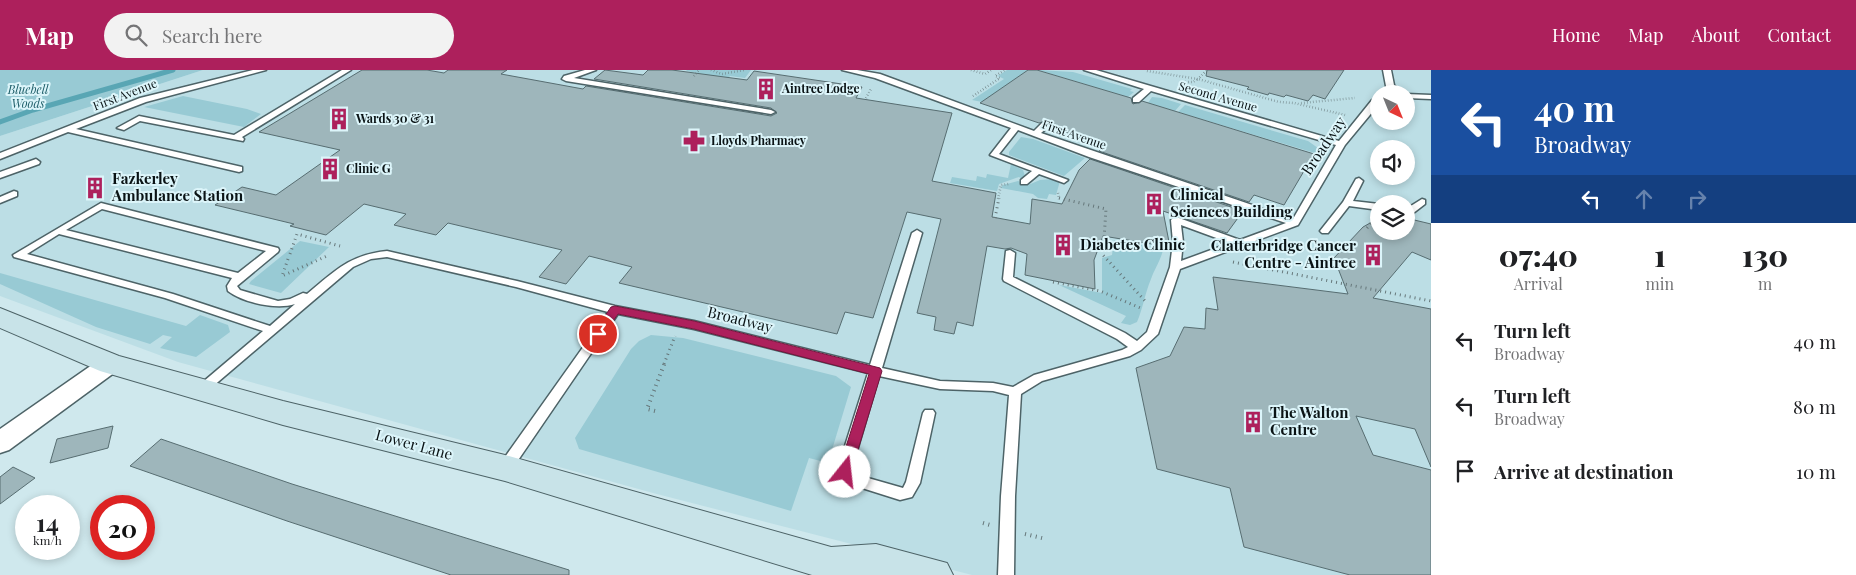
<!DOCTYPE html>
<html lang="en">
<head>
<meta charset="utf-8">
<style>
  :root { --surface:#fff; --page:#f2f2f2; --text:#202124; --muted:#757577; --accent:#ad205c }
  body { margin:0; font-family:"Playfair Display",serif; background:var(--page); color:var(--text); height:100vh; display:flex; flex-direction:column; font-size:19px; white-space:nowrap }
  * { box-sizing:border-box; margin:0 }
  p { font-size:16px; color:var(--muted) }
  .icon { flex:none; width:28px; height:28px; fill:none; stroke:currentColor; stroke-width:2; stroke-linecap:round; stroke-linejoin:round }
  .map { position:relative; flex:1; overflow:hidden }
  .side { display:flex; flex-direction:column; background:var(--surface); width:425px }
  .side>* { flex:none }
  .banner { background:#1a4fa0; color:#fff; overflow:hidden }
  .needle { width:32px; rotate:137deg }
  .tools { position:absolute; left:1370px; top:15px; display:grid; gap:10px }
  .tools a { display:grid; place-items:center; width:45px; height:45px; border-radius:50%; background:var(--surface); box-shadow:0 2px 8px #0003; font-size:25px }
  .speed { position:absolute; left:15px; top:425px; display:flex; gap:10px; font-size:25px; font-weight:700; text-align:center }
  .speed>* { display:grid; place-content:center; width:65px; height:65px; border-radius:50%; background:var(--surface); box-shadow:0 2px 8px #0003; line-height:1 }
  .speed small { font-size:12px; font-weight:400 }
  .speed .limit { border:8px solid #d22; background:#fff; color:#111 }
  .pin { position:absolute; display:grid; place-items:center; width:42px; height:42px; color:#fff; margin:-21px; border:2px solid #fff; border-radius:50%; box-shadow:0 1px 5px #0007 }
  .me { position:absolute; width:55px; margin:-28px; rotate:16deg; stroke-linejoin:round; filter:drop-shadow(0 0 4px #0008) }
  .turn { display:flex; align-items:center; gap:18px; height:105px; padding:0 20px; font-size:22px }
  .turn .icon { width:65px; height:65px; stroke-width:2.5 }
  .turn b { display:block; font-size:35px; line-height:42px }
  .lanes { display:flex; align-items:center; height:48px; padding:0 20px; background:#0003; justify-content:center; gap:25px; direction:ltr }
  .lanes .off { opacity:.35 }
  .eta { display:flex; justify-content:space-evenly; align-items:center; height:85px; text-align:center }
  .eta b { font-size:30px; font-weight:800; line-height:35px }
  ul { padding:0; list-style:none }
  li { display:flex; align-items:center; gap:15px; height:65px; padding:0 20px }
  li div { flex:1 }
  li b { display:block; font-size:19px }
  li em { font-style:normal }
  header { display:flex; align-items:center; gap:30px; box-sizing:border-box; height:70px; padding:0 25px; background:var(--accent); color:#fff }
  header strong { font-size:24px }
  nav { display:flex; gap:28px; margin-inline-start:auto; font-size:18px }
  .search { width:350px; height:45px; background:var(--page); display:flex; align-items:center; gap:12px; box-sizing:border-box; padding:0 18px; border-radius:28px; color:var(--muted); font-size:19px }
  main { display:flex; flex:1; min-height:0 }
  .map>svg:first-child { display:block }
  .built { fill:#bcdee5; fill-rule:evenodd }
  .green { fill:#98cad4 }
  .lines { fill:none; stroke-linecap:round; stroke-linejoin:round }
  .stream { stroke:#59a6b4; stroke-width:5 }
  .building { fill:#9eb6bb; stroke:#576d71 }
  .lane-casing { stroke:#4d6367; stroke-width:3 }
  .street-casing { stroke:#4d6367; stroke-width:3 }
  .secondary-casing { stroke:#4d6367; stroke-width:2 }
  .path-far2 { stroke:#66777a; stroke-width:2.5; stroke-dasharray:0.5 2.5; stroke-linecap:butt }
  .path-far1 { stroke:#66777a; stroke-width:3; stroke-dasharray:1 4; stroke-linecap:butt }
  .path { stroke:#66777a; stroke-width:4; stroke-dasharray:1 4.5; stroke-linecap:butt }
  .lane { fill:#fff; fill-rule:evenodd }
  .street { fill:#fff; fill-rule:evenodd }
  .secondary { fill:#c8e3e8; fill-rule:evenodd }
  .route { fill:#ad205c; stroke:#70153c }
  .labels { text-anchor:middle; stroke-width:4; stroke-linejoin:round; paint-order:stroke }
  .far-poi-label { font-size:12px; font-weight:bold; fill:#0a1315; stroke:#dcf5fa; text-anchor:start }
  .far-park-label { font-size:12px; font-style:italic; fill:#1e5e69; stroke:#dcf5fa }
  .far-street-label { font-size:12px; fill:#0a1315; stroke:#dcf5fa }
  .street-label { font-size:15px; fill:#0a1315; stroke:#dcf5fa }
  .poi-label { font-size:15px; font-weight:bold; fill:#0a1315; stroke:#dcf5fa; text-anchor:start }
</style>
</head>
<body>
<header>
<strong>Map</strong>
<div class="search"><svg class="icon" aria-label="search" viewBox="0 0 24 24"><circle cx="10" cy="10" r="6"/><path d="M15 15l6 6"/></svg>Search here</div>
<nav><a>Home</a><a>Map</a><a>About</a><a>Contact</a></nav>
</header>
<main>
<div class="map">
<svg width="1431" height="505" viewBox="0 0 1431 505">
  <rect width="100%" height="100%" fill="#cfe8ed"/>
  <!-- built -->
  <path class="built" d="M203,0H1431V505H972L653,423L178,292L0,226V66ZM1379,24H1406V51H1379ZM1379,79H1406V106H1379ZM1379,134H1406V161H1379Z"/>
  <!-- green -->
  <path class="green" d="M0,0H203L0,66Z
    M687,0H751L745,8L730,6L727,10L696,5L698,3L686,1Z
    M1007,0H1028L982,32L972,30L1004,9L998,6Z
    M1038,0L1073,2L1132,19L1130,21L1134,22L1128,27Z
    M183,26L247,39L261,44L244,57L144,37Z
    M1152,27L1162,28L1181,34L1175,41L1148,33Z
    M1185,35L1308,71L1318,78V84L1178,42Z
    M1021,67L1033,69L1085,88L1064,106L1009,85V82Z
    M1011,94L1023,100L1025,106L1022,109L1019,107L999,114L997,121L950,113L952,107L976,111L977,106L986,108L987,104L1008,108Z
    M1053,109L1060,111L1056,125L1049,124L1047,129L1038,128L1033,124L1001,118L1003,115L1018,111L1028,115L1040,110Z
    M1114,170L1163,179C1162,188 1154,200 1151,209C1145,223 1143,238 1137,252L1130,255L1121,253L1126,246L1059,215L1102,223V188L1112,185Z
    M300,171L329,177L281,223L249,214L251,211Z
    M0,203L186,256L200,245L228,255L230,262L196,287L160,278L172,267L163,265L150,274L96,257L0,214Z
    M651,265L683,268L836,306L851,317L828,393L809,388L791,441L579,379L575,368L631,279L639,271Z"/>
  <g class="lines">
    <!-- stream -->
    <path class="stream" d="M0,52L33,40L173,0"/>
  </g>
  <!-- building -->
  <path class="building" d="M362,0H427L444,3L448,0H507L501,4L583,19L586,16L771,46L777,43L771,38L594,9L605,0L643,5L648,0H672L747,10L754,1L862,17L856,28L952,43L932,111L996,123L992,147L1030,154L1032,129L1062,134L1079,100L1090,89L1243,141L1227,163L1163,141L1170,177L1103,166L1094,190L1095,219L1025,205L1027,184L1011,178L1005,179L987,176L973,256L957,252L954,264L934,260L936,247L917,243L941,149L907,142L873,248L845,242L837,264L619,213L632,197L589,186L566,214L539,207L562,180L448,153L436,165L394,155L406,144L364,134L326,165L290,156L294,154L215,135L242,117L276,125L340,80L259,62Z
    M1028,0H1037L1131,28L1133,34L1142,31L1314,84L1284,135L1254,125L1249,132L1099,81L1104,75L1050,57L1048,51L1039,53L980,33Z
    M1207,0H1344L1325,29L1313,25L1308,31L1286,25L1284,27L1269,23L1268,25L1247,19L1249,17L1206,6Z
    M1379,148V161H1406V148L1431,154V190L1412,182L1373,228L1431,239V397L1415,359L1356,346L1373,385L1431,400V505H1350L1244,477L1230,418L1157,399L1136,298L1170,286L1184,257L1205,259L1206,238L1218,240L1213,207L1348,224L1334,188L1363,157Z
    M113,356L108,378L50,393L57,369Z
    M161,369L292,414L569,500V505H451L287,451L130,396Z
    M13,397L35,408L0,434V407Z"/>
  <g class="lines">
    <!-- lane casing -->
    <g class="lane-casing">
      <path id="lane" d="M253,0H266L146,32L76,59L242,97V101L239,102L68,62L0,89V83L140,28Z
        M342,0H351L242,67L244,69L243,71L140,51L124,60L117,58L139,46L234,65Z
        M585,0H596L574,8L771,40L775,42L771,44L566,11L562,9L564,6Z
        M842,0H857L880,4L1034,61L1042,53H1048V57L1041,63L1293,149L1336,75L1151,21L1139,32H1133V28L1144,19L1084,0H1096L1339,71L1372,30H1379V34L1345,75L1298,155L1180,199L1158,264L1141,280L1130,286L1042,311L1021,324L1015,426L1014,505H998L1001,426L1009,325L993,321L940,319L879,306L852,398L854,404L903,418L906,412L923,343L925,340H933L935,343L920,413L912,427L900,430L843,412L838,398L868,303L694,259L618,244L510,402L505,403L500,402L498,398L500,394L608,242L516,217L387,187L371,189L353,197L205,323H197L195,320L197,317L263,261L165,228L14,187L13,185L101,133L278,178L279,180L278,182L237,216L240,220L278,231L290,229L303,223L307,224C335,201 349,185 387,181L517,211L615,236L694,251L870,295L912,163L917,160L922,163L882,298L940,311L993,313L1013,317L1034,305L1122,280L1128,277L1117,269L1004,211L1003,209L1006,181L1010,180L1015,183L1013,207L1125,263L1137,271L1147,262L1170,197L1173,172L1171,150L1173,148H1179L1240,170L1286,153L1089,87L1018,60L999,84L1068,110L1064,113L1039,104L1027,114H1021V110L1032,101L990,85L1011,58L875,8ZM102,139L266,181L238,203L66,160ZM1181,155L1230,173L1181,191L1183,172ZM59,164L232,208L227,216L228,221C244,233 277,240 295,234L270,256L173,224L27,184Z
        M1383,0H1391L1394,15L1402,24H1393L1386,16Z
        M1406,24L1431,25V29L1406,28Z
        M36,89L40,92L39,94L0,108V102Z
        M1359,108L1363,111L1353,131L1379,134V140L1349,136L1328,163H1322L1320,161L1343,132L1356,109Z
        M14,121L17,122V126L0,133V127Z
        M1422,129L1425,130V134L1412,144L1406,145V139Z"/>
    </g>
    <!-- street casing -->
    <g class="street-casing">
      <path id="street" d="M110,286L118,288L122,294L118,300L9,380L0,383V359L102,288Z"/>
    </g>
    <!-- secondary casing -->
    <g class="secondary-casing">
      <path id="secondary" d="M0,238L119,286L283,331L505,385L831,477L876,474L947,493L953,505H812L505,411L283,355L100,301L0,258Z"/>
    </g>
    <!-- path-far2 -->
    <path class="path-far2" d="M711,0L722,4L744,0
      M971,0L985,4L991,0
      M1147,1L1198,9L1207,0
      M694,6L699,0
      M1185,12H1193L1198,9L1279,32L1294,33L1345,45
      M973,26L1000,8L995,6L1005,0
      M866,28L871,19
      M1301,33L1355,28
      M1058,123L1059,129
      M998,129L1001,115L1009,114"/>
    <!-- path-far1 -->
    <path class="path-far1" d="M1059,128L1106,139L1103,185L1146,232
      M995,148L999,128
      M1367,158L1374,150
      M290,184L297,164L340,176
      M288,189L282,206L327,186
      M1233,192L1431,231
      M1053,212L1100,221L1143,239
      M664,294L675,266"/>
    <!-- path -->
    <path class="path" d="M655,341L647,339L665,292
      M983,453L990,455
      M1025,464L1046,469"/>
    <!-- lane -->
    <use href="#lane" class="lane"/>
    <!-- street -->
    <use href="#street" class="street"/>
    <!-- secondary -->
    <use href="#secondary" class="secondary"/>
  </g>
  <!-- route -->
  <path class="route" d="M615,236L694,251L880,298L882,301L850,406L845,407L840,406L838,402L869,304L694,259L618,244L602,267H594L592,264L594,262L611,237Z"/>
  <!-- icons -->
  <defs>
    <g id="building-bare" transform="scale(1.725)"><path d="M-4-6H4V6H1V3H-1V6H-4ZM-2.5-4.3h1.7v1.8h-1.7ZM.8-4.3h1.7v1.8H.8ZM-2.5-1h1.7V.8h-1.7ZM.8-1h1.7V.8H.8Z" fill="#ad205c" stroke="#dcf5fa" stroke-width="2.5" paint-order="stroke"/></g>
    <g id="pharmacy-bare" transform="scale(1.725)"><path d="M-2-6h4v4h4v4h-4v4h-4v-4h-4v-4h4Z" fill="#ad205c" stroke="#dcf5fa" stroke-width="2.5" paint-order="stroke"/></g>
  </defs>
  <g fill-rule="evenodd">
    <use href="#building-bare" x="766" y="19"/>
    <use href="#building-bare" x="339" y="49"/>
    <use href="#pharmacy-bare" x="694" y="71"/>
    <use href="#building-bare" x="330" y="99"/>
    <use href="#building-bare" x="95" y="118"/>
    <use href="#building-bare" x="1154" y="134"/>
    <use href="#building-bare" x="1063" y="175"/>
    <use href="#building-bare" x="1373" y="185"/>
    <use href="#building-bare" x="1253" y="352"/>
  </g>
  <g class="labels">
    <!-- far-poi labels -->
    <g class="far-poi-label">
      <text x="782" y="23">Aintree Lodge</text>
      <text x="356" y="53">Wards 30 &amp; 31</text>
      <text x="711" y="75">Lloyds Pharmacy</text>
      <text x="346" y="103">Clinic G</text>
    </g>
    <!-- far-park labels -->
    <g class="far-park-label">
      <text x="28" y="24">Bluebell<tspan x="28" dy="14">Woods</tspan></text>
    </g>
    <!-- far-street labels -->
    <g class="far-street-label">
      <text transform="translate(125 25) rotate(-21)" y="4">First Avenue</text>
      <text transform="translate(1218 27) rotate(16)" y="4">Second Avenue</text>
      <text transform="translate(1074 65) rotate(19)" y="4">First Avenue</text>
    </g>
    <!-- street labels -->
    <g class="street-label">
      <text transform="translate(1324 76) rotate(-56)" y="5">Broadway</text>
      <text transform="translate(740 250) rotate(14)" y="5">Broadway</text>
      <text transform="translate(414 375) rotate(15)" y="5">Lower Lane</text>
    </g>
    <!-- poi labels -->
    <g class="poi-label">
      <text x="112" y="114">Fazkerley<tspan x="112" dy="17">Ambulance Station</tspan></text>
      <text x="1170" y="130">Clinical<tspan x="1170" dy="17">Sciences Building</tspan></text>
      <text x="1080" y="180">Diabetes Clinic</text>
      <text x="1356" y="181" text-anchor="end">Clatterbridge Cancer<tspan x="1356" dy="17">Centre - Aintree</tspan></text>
      <text x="1270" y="348">The Walton<tspan x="1270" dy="17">Centre</tspan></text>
    </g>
  </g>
</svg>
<div class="tools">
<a><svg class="needle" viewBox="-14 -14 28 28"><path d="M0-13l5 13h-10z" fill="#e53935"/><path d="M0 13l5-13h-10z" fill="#757577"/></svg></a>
<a><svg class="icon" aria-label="sound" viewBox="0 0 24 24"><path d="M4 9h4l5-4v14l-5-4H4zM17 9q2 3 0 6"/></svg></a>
<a><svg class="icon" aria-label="layers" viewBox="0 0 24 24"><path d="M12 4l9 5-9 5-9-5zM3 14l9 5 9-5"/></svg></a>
</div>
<div class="speed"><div>14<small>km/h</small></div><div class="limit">20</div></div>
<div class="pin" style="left:598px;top:264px;background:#d93025"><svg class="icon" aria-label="arrive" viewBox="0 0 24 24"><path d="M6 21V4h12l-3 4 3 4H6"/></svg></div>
<svg class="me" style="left:845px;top:402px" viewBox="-20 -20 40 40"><circle r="19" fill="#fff"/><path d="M0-13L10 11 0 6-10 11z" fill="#ad205c"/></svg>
</div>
<section class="side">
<div class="banner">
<div class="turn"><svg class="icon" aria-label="left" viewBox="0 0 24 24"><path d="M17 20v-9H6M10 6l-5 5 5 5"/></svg><div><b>40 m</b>Broadway</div></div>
<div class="lanes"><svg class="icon" aria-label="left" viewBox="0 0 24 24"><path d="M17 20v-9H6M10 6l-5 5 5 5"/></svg><svg class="icon off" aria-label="ahead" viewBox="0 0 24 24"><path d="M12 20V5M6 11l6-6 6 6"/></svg><svg class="icon off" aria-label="right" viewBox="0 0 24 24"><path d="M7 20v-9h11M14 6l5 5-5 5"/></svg></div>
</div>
<div class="eta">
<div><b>07:40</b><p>Arrival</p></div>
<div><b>1</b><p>min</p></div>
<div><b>130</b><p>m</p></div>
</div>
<ul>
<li><svg class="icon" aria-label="left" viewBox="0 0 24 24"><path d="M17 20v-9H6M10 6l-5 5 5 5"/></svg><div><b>Turn left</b><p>Broadway</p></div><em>40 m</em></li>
<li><svg class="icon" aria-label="left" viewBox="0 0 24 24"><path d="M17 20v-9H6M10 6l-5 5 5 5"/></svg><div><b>Turn left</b><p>Broadway</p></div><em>80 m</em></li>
<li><svg class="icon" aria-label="arrive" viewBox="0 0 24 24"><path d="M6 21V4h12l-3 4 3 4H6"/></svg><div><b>Arrive at destination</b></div><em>10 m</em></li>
</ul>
</section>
</main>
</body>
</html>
